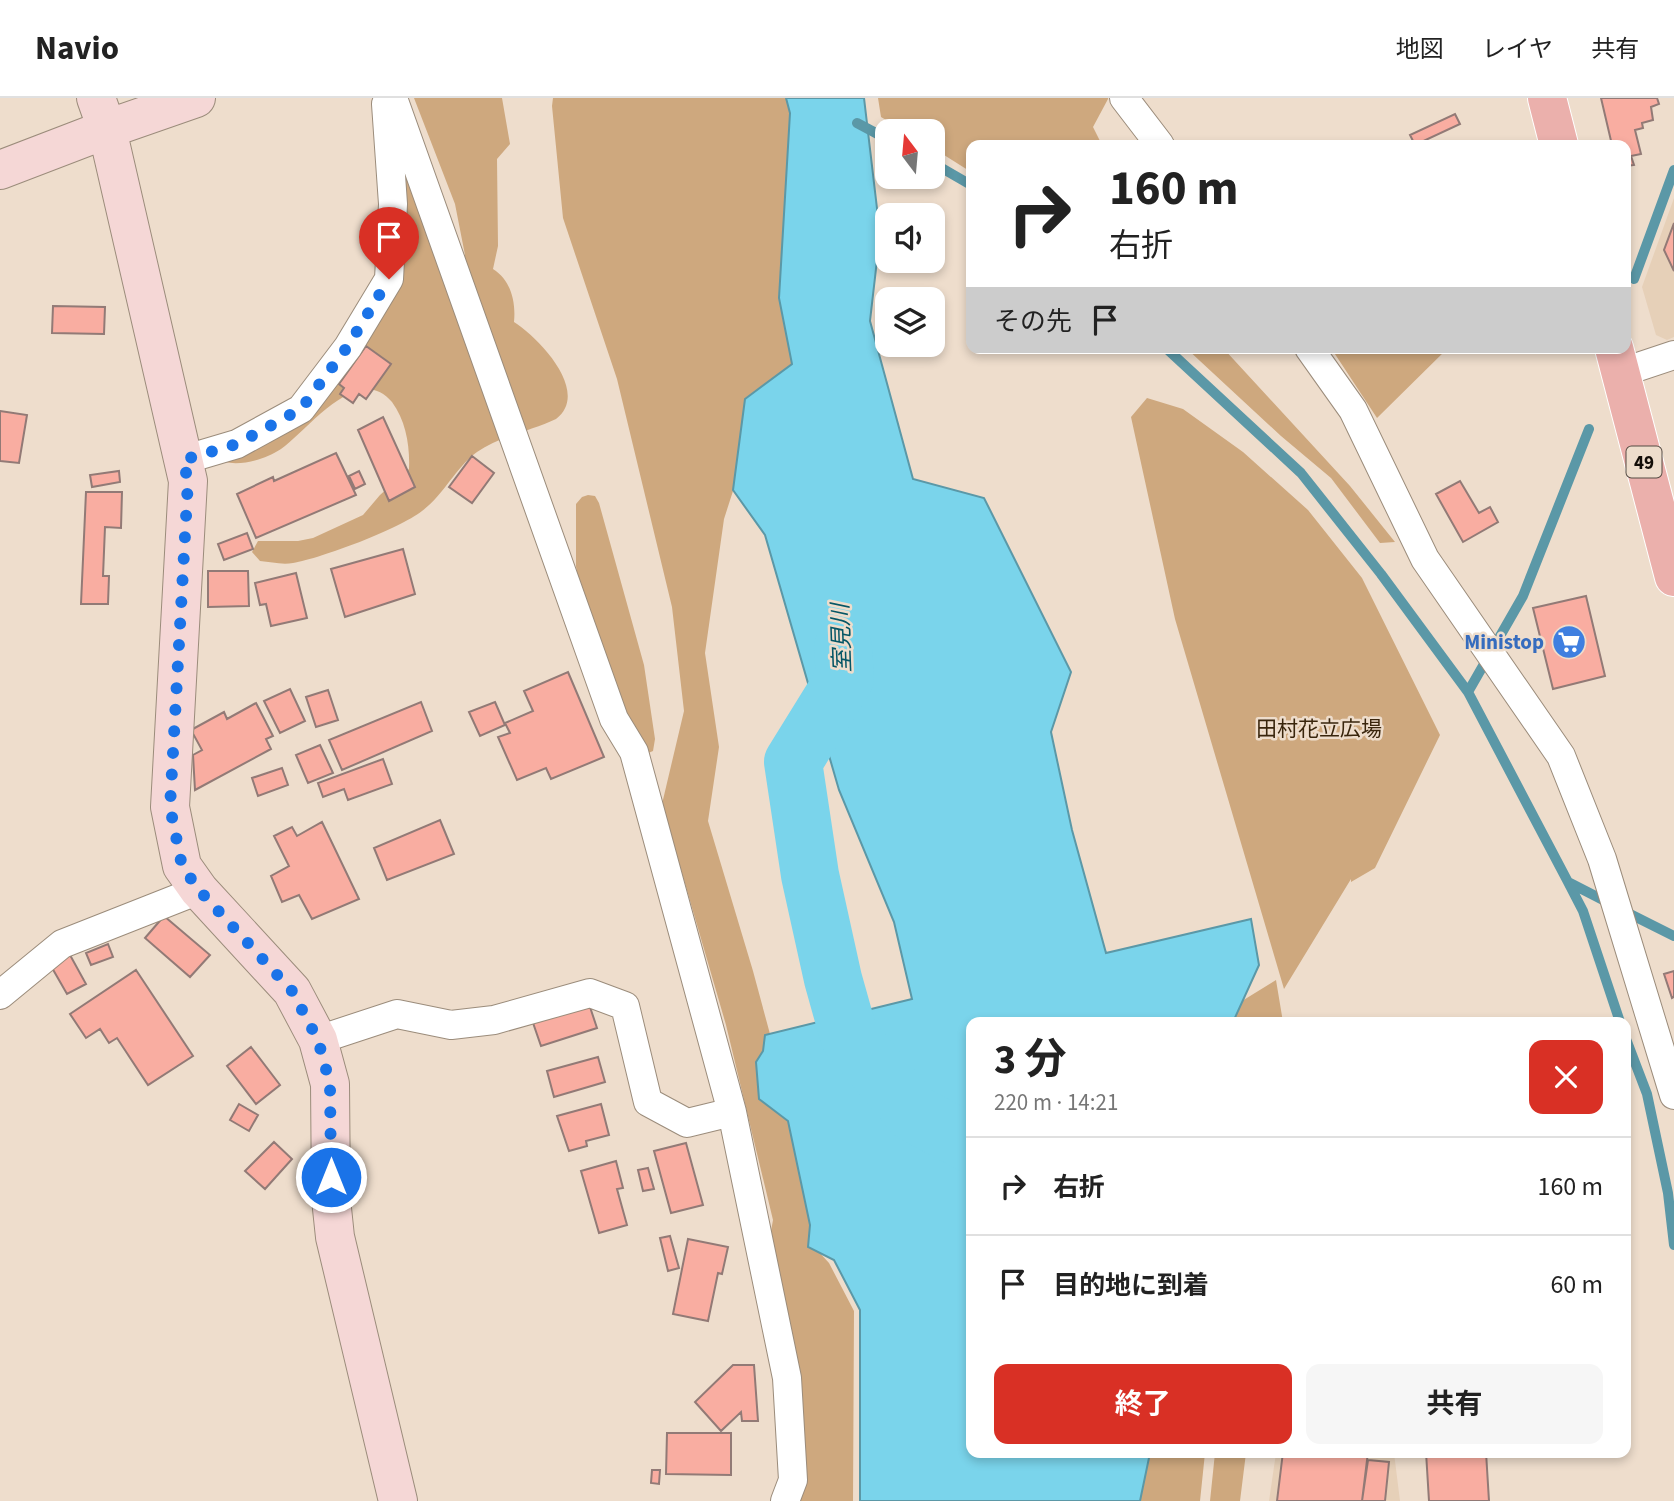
<!DOCTYPE html>
<html lang="ja">
<head>
<meta charset="utf-8">
<style>
  :root { --surface:#fff; --page:#f6f6f6; --text:#222; --muted:#767676; --line:#e0e0e0; --accent:#d93025 }
  body { margin:0; font-family:"Source Sans 3","Noto Sans JP",sans-serif; background:var(--page); color:var(--text); height:100vh; display:flex; flex-direction:column; font-size:26px; white-space:nowrap }
  * { box-sizing:border-box; margin:0 }
  p { font-size:23px; color:var(--muted) }
  .icon { flex:none; width:38px; height:38px; fill:none; stroke:currentColor; stroke-width:2; stroke-linecap:round; stroke-linejoin:round }
  .map { position:relative; flex:1; overflow:hidden }
  .panel { position:absolute; left:966px; top:919px; width:665px; height:441px; display:flex; flex-direction:column; background:var(--surface); border-radius:14px; box-shadow:0 4px 10px #0003 }
  .panel>* { flex:none }
  .banner { position:absolute; left:966px; top:42px; width:665px; height:214px; border-radius:14px; box-shadow:0 4px 10px #0003; background:#fff; color:var(--text); overflow:hidden }
  .needle { width:46px; rotate:344deg }
  .buttons { position:absolute; left:875px; top:21px; display:grid; gap:14px }
  .buttons a { display:grid; place-items:center; width:70px; height:70px; border-radius:14px; background:var(--surface); box-shadow:0 4px 10px #0003; font-size:35px }
  .pin { position:absolute; display:grid; place-items:center; width:60px; height:60px; color:#fff; margin:-72px -30px; border-radius:50% 50% 50% 0; rotate:-45deg; box-shadow:0 0 7px #0007 }
  .pin .icon { rotate:45deg }
  .me { position:absolute; width:77px; margin:-38px; rotate:0deg; stroke-linejoin:round; filter:drop-shadow(0 0 5px #0008) }
  .turn { display:flex; align-items:center; gap:24px; height:147px; padding:0 28px; font-size:32px }
  .turn .icon { width:91px; height:91px; stroke-width:2.5 }
  .turn b { display:block; font-size:49px; line-height:60px }
  .then { display:flex; align-items:center; height:66px; padding:0 28px; background:#0003; gap:14px; font-size:26px }
  .round { display:grid; place-items:center; flex:none; width:74px; height:74px; border-radius:14px; background:var(--page) }
  .overview { display:flex; align-items:center; justify-content:space-between; height:119px; padding:0 28px }
  h1 { font-size:42px; font-weight:700; line-height:52px }
  .action { display:flex; gap:14px; margin-top:auto; padding:14px 28px }
  .action a { flex:1; height:80px; border-radius:14px; background:var(--accent); color:#fff; font-size:28px; font-weight:700; line-height:80px; text-align:center }
  .action a+a { background:var(--page); color:var(--text) }
  ul { padding:0; list-style:none }
  li { display:flex; align-items:center; gap:21px; height:98px; padding:0 28px; border-top:2px solid var(--line) }
  li div { flex:1 }
  li b { display:block; font-size:26px }
  li em { font-style:normal }
  header { display:flex; align-items:center; gap:42px; box-sizing:border-box; height:98px; padding:0 35px; background:var(--surface); border-bottom:2px solid var(--line) }
  header strong { font-size:33px }
  nav { display:flex; gap:38px; margin-inline-start:auto; font-size:24px }
  .map>svg:first-child { display:block }
  .built { fill:#e6d0b8 }
  .green { fill:#cea87e }
  .water { fill:#7ad4eb; stroke:#5b98a7; stroke-width:2 }
  .lines { fill:none; stroke-linecap:round; stroke-linejoin:round }
  .stream { stroke:#5b98a7; stroke-width:10 }
  .river { stroke:#7ad4eb; stroke-width:58 }
  .building { fill:#f9ada1; stroke:#927a76; stroke-width:2 }
  .street-casing { stroke:#9b8c7b; stroke-width:30 }
  .secondary-casing { stroke:#9b8c7b; stroke-width:40 }
  .primary-casing { stroke:#fff; stroke-width:40 }
  .street { stroke:#fff; stroke-width:28 }
  .secondary { stroke:#f5d7d6; stroke-width:38 }
  .primary { stroke:#ebb0ac; stroke-width:38 }
  .route { stroke:#1a73e8; stroke-width:12; stroke-dasharray:0 21.6 }
  .labels { text-anchor:middle; stroke-width:5; stroke-linejoin:round; paint-order:stroke }
  .shield { fill:#edc; stroke:#554b43; stroke-width:2 }
  .shield-label { font-size:19px; font-weight:bold; fill:#130d08 }
  .shop-label { font-size:21px; font-weight:bold; fill:#366cbe; stroke:#edc; text-anchor:end }
  .park-label { font-size:21px; fill:#39250c; stroke:#edc }
  .water-label { font-size:23px; font-style:italic; fill:#055666; stroke:#edc }
</style>
</head>
<body>
<header>
<strong>Navio</strong>
<nav><a>地図</a><a>レイヤ</a><a>共有</a></nav>
</header>
<div class="map">
<svg width="1674" height="1403" viewBox="0 0 1674 1403">
  <rect width="100%" height="100%" fill="#edc"/>
  <!-- built -->
  <path class="built" d="M1674,100V239L1667,242L1656,237L1642,189Z
    M1276,1355H1394L1400,1403H1269Z"/>
  <!-- green -->
  <path class="green" d="M414,0H502L510,46L497,61L498,148L493,171C511,182 516,204 514,224C539,240 591,294 556,321C531,333 500,338 477,354C455,370 444,397 422,413C399,431 322,460 293,465C282,467 271,464 260,463L252,454L258,443H298L313,440L363,417L380,397L409,371C410,348 406,323 392,304C358,263 308,332 281,351C266,361 242,368 225,364L222,357L258,342L363,236L401,63L454,153L465,157L455,106Z
    M553,0H800L806,276L759,312L724,421L705,555L719,649L708,723L753,873L791,1014L818,1153L829,1165L854,1213L853,1403H793L799,1277L771,1133L773,1122L726,927L662,706L684,613L672,509L617,281L563,120L552,8Z
    M878,0H1108V1L1093,29L1102,47H971V74L933,50V33H905L881,19Z
    M1186,250H1223L1350,388L1395,444L1380,445L1331,380L1281,338Z
    M1331,250H1448L1377,320Z
    M1147,300L1183,311L1243,354L1308,412L1362,480L1440,637L1375,770L1351,784V781L1284,891L1175,521L1131,319Z
    M588,397L595,398L599,405L644,567L655,641L653,653L646,656L640,650L578,482L576,468V406L582,399Z
    M1276,882L1283,924H1223L1229,911Z
    M1140,1355H1205L1200,1403H1130Z
    M1215,1355H1246L1240,1403H1210Z"/>
  <!-- water -->
  <path class="water" d="M786,0H864L880,136L870,223L913,381L984,400L1071,574L1051,634L1072,732L1106,855L1251,821L1259,867L1233,924H971V1354L1150,1355L1140,1403H860V1212L834,1162L808,1149L810,1127L788,1023L759,1001L756,964L763,953L765,937L912,901L894,824L839,692L765,437L733,392L745,301L792,266L779,200L790,15Z"/>
  <g class="lines">
    <!-- stream -->
    <path class="stream" d="M857,25L887,41
      M933,65L971,87
      M1634,181L1674,72
      M1166,250L1301,375L1381,476L1468,594L1568,784L1609,805
      M1468,594L1523,498L1589,331
      M1568,784L1583,813L1620,924
      M1622,812L1674,838
      M1626,941L1647,996L1668,1095L1674,1147"/>
    <!-- river -->
    <path class="river" d="M843,550L845,580L793,664L810,777L833,881L849,938L913,1015L971,1046"/>
  </g>
  <!-- building -->
  <path class="building" d="M1601,0H1657L1659,6L1651,9L1653,22L1642,25L1643,30L1635,32L1641,56L1631,58L1634,67L1626,68V47H1612Z
    M1455,16L1460,26L1415,47L1410,37Z
    M1674,125V173L1664,152Z
    M53,208L105,209L104,236L52,235Z
    M366,248L391,266L366,301L359,296L353,305L340,296L344,290L339,286Z
    M0,313L27,317L19,365L0,363Z
    M383,319L415,389L389,403L358,332Z
    M336,355L356,397L256,440L237,396L273,379L274,383Z
    M472,358L494,375L472,405L449,389Z
    M119,373L120,384L92,389L90,377Z
    M359,373L365,386L355,391L349,378Z
    M1460,383L1479,415L1490,409L1498,424L1463,444L1436,396Z
    M86,394H122L121,430L105,429L103,478H109L108,506H81Z
    M247,435L253,451L224,462L218,446Z
    M403,451L415,496L345,519L331,471Z
    M208,473H248L249,508L208,509Z
    M296,475L307,520L271,528L266,506L260,507L255,485Z
    M1586,498L1605,578L1553,591L1533,510Z
    M568,574L604,659L551,681L546,670L517,682L498,639L510,635L505,625L533,613L524,593Z
    M290,591L305,623L280,635L264,603Z
    M328,592L338,622L316,629L306,599Z
    M421,604L432,633L342,672L329,642Z
    M495,604L505,627L480,638L469,614Z
    M256,605L273,638L266,641L271,651L195,692L193,657L202,652L191,632L224,614L227,621Z
    M320,647L333,675L308,685L296,657Z
    M383,661L392,686L348,702L344,691L323,699L318,685Z
    M282,670L288,687L258,698L252,680Z
    M440,722L454,756L387,782L374,750Z
    M322,724L359,801L312,821L299,797L282,804L271,778L289,768L274,738L292,729L297,738Z
    M164,818L210,857L190,879L145,840Z
    M108,846L113,859L91,867L86,855Z
    M70,857L86,886L67,896L51,868Z
    M136,872L193,958L148,987L117,940L109,945L100,931L86,940L70,916Z
    M1674,873V899L1672,900L1664,876Z
    M590,909L597,930L541,948L531,919Z
    M251,949L280,987L256,1006L227,968Z
    M598,959L605,984L554,999L547,973Z
    M239,1006L258,1017L249,1033L230,1022Z
    M601,1006L609,1037L586,1043L587,1048L569,1053L557,1018Z
    M274,1044L292,1061L265,1091L245,1073Z
    M686,1045L703,1107L671,1115L654,1053Z
    M616,1063L623,1090L617,1091L627,1127L599,1135L581,1073Z
    M648,1070L654,1091L643,1093L638,1072Z
    M670,1138L679,1170L668,1173L660,1140Z
    M688,1141L728,1149L722,1176L718,1175L708,1223L673,1216Z
    M733,1267H754L758,1323H742L741,1314L721,1333L695,1304Z
    M667,1335H731V1377L666,1376Z
    M1283,1354H1368L1362,1403H1277Z
    M1426,1354H1486L1489,1403H1429Z
    M1368,1362L1389,1364L1385,1403H1362Z
    M652,1372H660L659,1386L651,1385Z"/>
  <g class="lines">
    <!-- street casing -->
    <g class="street-casing">
      <path id="street" d="M1124,0L1160,47
        M1309,250L1353,312L1425,461L1561,658L1602,761L1674,997
        M1620,275L1674,257
        M183,362L237,346L301,311L348,249L389,181L393,106L386,6
        M0,897L62,846L199,792
        M318,942L397,916L451,927L494,922L590,895L625,908L648,1004L687,1025L732,1014L634,654L614,621L393,0
        M732,1014L787,1280L793,1382L785,1403"/>
    </g>
    <!-- secondary casing -->
    <g class="secondary-casing">
      <path id="secondary" d="M96,0L107,31L188,383L170,709L182,768L199,792L292,893L318,942L330,986L331,1101L335,1139L398,1403
        M0,72L107,31L196,0"/>
    </g>
    <!-- primary casing -->
    <g class="primary-casing">
      <path id="primary" d="M1547,0L1559,47
        M1614,250L1674,479"/>
    </g>
    <!-- street -->
    <use href="#street" class="street"/>
    <!-- secondary -->
    <use href="#secondary" class="secondary"/>
    <!-- primary -->
    <use href="#primary" class="primary"/>
  </g>
  <g class="lines">
    <!-- route -->
    <path class="route" d="M331,1079L330,986L318,942L292,893L199,792L182,768L170,709L188,383L183,362L237,346L301,311L348,248L389,181"/>
  </g>
  <!-- icons -->
  <defs>
    <g id="supermarket-disc" transform="scale(1.75)"><circle r="9.5" fill="#3f7fe0" stroke="#edc"/><path d="M-6-5.5h2.5l.6 2H6L4.5 2H-2.5L-4.4-4H-6ZM-1.5 3.2a1.3 1.3 0 1 0 .1 0ZM3 3.2a1.3 1.3 0 1 0 .1 0Z" fill="#fff"/></g>
  </defs>
  <g fill-rule="evenodd">
    <use href="#supermarket-disc" x="1569" y="544"/>
  </g>
  <g class="labels">
    <!-- shield labels -->
    <rect class="shield" x="1626.5" y="348.5" width="35" height="31" rx="5"/>
    <g class="shield-label">
      <text x="1644" y="371">49</text>
    </g>
    <!-- shop labels -->
    <g class="shop-label">
      <text x="1544" y="551">Ministop</text>
    </g>
    <!-- park labels -->
    <g class="park-label">
      <text x="1319" y="638">田村花立広場</text>
    </g>
    <!-- water labels -->
    <g class="water-label">
      <text transform="translate(841 540) rotate(-92)" y="8">室見川</text>
    </g>
  </g>
</svg>
<div class="buttons">
<a><svg class="needle" viewBox="-14 -14 28 28"><path d="M0-13l5 13h-10z" fill="#e53935"/><path d="M0 13l5-13h-10z" fill="#767676"/></svg></a>
<a><svg class="icon" aria-label="sound" viewBox="0 0 24 24"><path d="M4 9h4l5-4v14l-5-4H4zM17 9q2 3 0 6"/></svg></a>
<a><svg class="icon" aria-label="layers" viewBox="0 0 24 24"><path d="M12 4l9 5-9 5-9-5zM3 14l9 5 9-5"/></svg></a>
</div>
<div class="pin" style="left:389px;top:181px;background:#d93025"><svg class="icon" aria-label="arrive" viewBox="0 0 24 24"><path d="M6 21V4h12l-3 4 3 4H6"/></svg></div>
<svg class="me" style="left:331px;top:1079px" viewBox="-20 -20 40 40"><circle r="17" fill="#1a73e8" stroke="#fff" stroke-width="3"/><path d="M0-11L8 9 0 5-8 9z" fill="#fff"/></svg>
<div class="banner">
<div class="turn"><svg class="icon" aria-label="right" viewBox="0 0 24 24"><path d="M7 20v-9h11M14 6l5 5-5 5"/></svg><div><b>160 m</b>右折</div></div>
<div class="then">その先<svg class="icon" aria-label="arrive" viewBox="0 0 24 24"><path d="M6 21V4h12l-3 4 3 4H6"/></svg></div>
</div>
<section class="panel">
<div class="overview"><div><h1>3 分</h1><p>220 m · 14:21</p></div><a class="round" style="background:#d93025;color:#fff"><svg class="icon" aria-label="close" viewBox="0 0 24 24"><path d="M6 6l12 12M18 6L6 18"/></svg></a></div>
<ul>
<li><svg class="icon" aria-label="right" viewBox="0 0 24 24"><path d="M7 20v-9h11M14 6l5 5-5 5"/></svg><div><b>右折</b></div><em>160 m</em></li>
<li><svg class="icon" aria-label="arrive" viewBox="0 0 24 24"><path d="M6 21V4h12l-3 4 3 4H6"/></svg><div><b>目的地に到着</b></div><em>60 m</em></li>
</ul>
<div class="action"><a>終了</a><a>共有</a></div>
</section>
</div>
</body>
</html>
